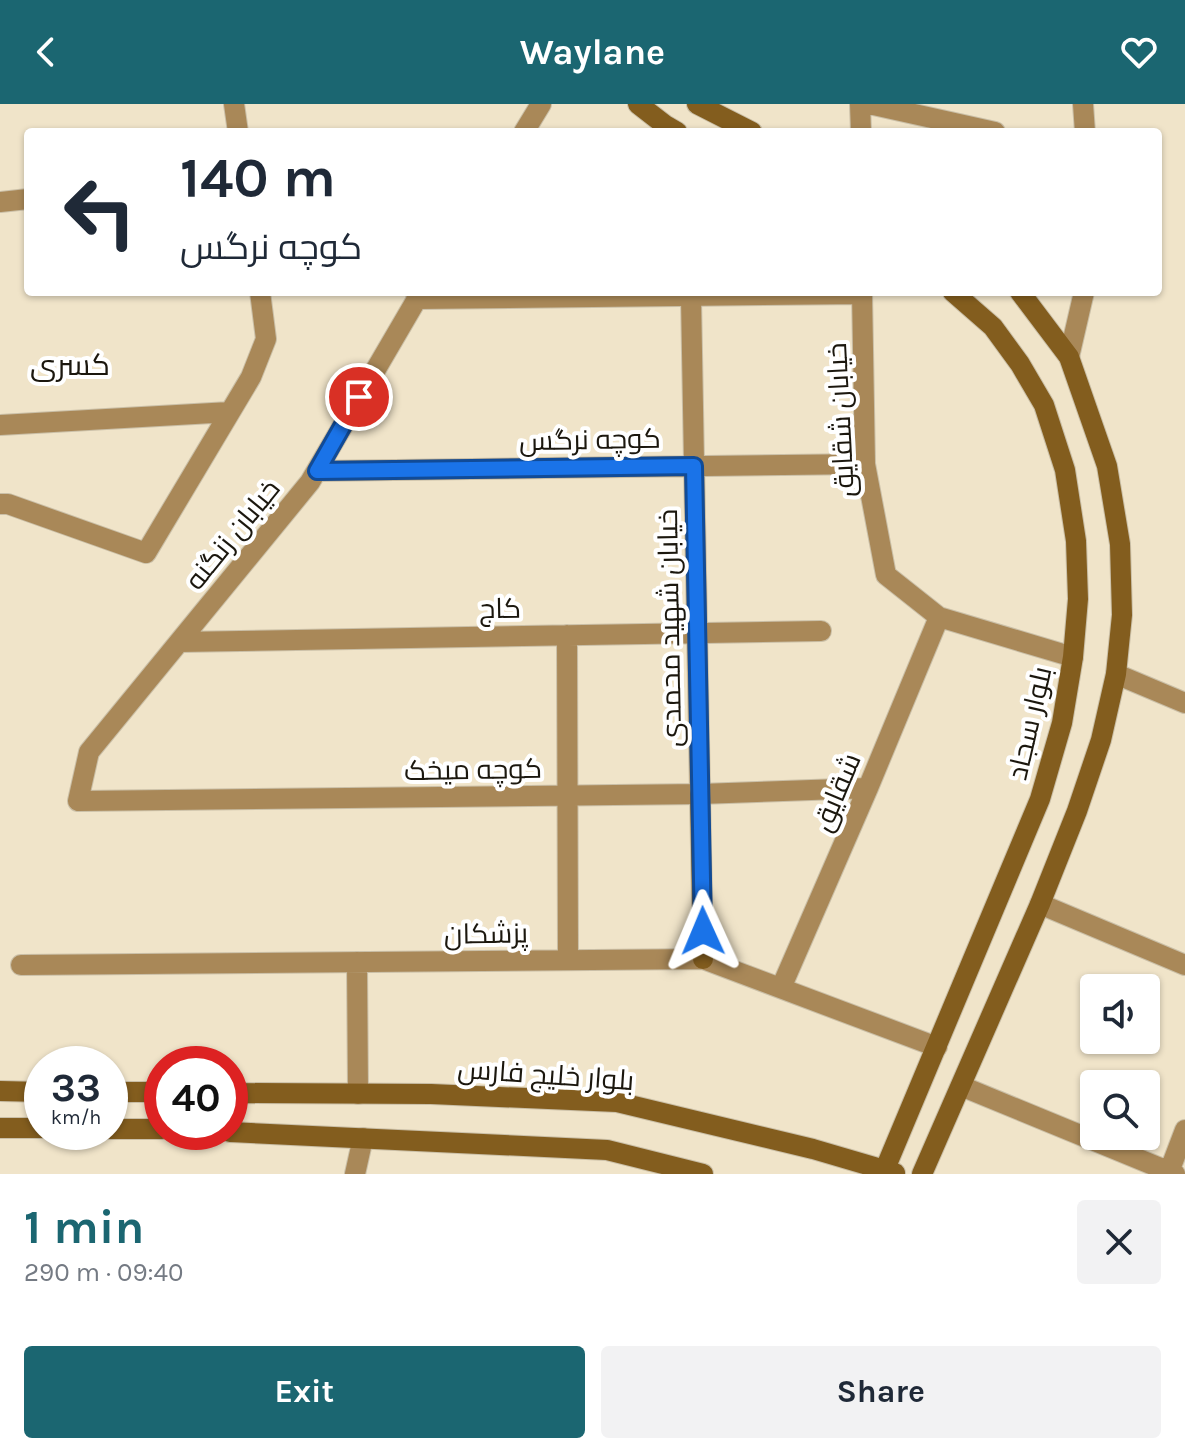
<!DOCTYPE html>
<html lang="en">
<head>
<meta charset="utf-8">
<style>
  :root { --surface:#fff; --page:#f2f2f3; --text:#1f2937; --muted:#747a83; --accent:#1b6671 }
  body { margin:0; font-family:Karla,Cairo,sans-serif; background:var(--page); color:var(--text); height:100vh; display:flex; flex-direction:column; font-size:30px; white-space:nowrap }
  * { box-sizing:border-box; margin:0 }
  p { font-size:26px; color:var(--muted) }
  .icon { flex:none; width:44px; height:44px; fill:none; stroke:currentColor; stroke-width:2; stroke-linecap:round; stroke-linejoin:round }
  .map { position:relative; height:1070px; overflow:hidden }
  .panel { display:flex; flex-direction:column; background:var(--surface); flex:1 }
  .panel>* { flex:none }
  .banner { position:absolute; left:24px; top:24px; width:1138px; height:168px; border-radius:8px; box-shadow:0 2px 6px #0004; background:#fff; color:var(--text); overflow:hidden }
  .fabs { position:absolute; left:1080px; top:870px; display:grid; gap:16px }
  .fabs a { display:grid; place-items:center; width:80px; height:80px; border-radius:8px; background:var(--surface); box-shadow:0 2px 6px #0004; font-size:40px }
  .speed { position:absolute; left:24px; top:942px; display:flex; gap:16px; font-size:40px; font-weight:700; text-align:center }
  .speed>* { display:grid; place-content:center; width:104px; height:104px; border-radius:50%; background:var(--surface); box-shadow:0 2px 6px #0004; line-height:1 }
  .speed small { font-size:20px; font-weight:400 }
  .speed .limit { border:12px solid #d22; background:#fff; color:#111 }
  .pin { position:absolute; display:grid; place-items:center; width:68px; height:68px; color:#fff; margin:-34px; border:4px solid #fff; border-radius:50%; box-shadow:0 2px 8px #0007 }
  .me { position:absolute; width:88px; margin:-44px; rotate:359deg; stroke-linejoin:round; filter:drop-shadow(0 0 6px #0008) }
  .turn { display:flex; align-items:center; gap:28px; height:168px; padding:0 24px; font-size:36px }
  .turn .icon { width:104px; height:104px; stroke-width:2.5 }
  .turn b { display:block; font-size:56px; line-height:68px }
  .round { display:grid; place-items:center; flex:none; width:84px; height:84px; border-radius:8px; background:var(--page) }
  .headline { display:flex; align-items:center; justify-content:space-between; height:136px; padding:0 24px }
  h1 { font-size:48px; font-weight:700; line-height:60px; color:var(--accent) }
  .primary-button { display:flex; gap:16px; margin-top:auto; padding:16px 24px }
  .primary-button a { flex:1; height:92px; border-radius:8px; background:var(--accent); color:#fff; font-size:32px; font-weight:700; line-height:92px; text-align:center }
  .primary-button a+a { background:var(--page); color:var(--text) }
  header { display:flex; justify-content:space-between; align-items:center; height:104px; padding:0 24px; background:var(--accent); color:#fff; font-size:36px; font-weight:700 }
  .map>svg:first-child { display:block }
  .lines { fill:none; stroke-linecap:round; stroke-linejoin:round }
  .street-casing { stroke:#cabfa7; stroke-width:22 }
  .secondary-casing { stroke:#cabfa7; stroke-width:22 }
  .street { stroke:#a98858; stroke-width:20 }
  .secondary { stroke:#835d1e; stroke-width:20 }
  .route-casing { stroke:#114b97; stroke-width:20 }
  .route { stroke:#1a73e8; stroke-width:14 }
  .labels { text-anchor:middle; stroke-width:8; stroke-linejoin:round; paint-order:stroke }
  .street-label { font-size:28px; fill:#1b170e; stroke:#fff }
  .neighbourhood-label { font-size:30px; fill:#1b170e; stroke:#fff }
</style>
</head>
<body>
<header><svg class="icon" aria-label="back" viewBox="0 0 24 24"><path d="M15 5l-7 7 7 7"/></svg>Waylane<svg class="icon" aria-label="heart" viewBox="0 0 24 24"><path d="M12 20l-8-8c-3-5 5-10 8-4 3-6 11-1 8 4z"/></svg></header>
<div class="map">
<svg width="1185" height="1070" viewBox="0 0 1185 1070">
  <rect width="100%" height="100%" fill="#f0e4c9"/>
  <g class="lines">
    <!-- street casing -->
    <g class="street-casing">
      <path id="street" d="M234,0L238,28
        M860,0L861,28
        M869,0L995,28
        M1083,0L1085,28
        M524,28L541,0
        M0,98L28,95
        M421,188L310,378L89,648L78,697L700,690L868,684
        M862,188L865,360L886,471L939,513L1073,553
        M691,193L700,690
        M416,195L862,190
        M1069,253L1084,188
        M0,321L230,308
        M317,367L865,360
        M0,400H8L146,449L251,273L266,235L260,188
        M567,531L568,856
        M179,538L821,527
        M1116,570L1185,599
        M1040,800L1185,861
        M357,858L358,990
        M21,861L703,855L937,943
        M781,884L868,684L939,513
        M961,982L1175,1070
        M1169,1068L1185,1026
        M355,1070L363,1034"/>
    </g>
    <!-- secondary casing -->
    <g class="secondary-casing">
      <path id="secondary" d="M638,0L665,21L677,28
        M697,0L752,28
        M700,690L703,855
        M0,987L42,988
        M110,988H162
        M230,989L431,990L617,998L813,1045L895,1069
        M0,1024H42
        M110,1025H162
        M230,1028L607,1046L703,1070
        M885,1070V1065L1040,695L1062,619L1073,553L1078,495L1076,437L1065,366L1044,301L1020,260L993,223L953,188
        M922,1070L1040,800L1077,707L1101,636L1116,570L1122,511L1120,440L1107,362L1069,253L1020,188"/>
    </g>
    <!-- street -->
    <use href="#street" class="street"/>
    <!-- secondary -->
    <use href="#secondary" class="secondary"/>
  </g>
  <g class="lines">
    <!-- route casing -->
    <g class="route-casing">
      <path id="route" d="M359,293L317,367L694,362L703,827"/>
    </g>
    <!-- route -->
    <use href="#route" class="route"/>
  </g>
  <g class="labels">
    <!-- street labels -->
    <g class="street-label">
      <text transform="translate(840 316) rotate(-93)" y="10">خیابان شقایق</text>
      <text transform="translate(590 335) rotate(-1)" y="10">کوچه نرگس</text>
      <text transform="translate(232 430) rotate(-51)" y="10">خیابان زنگنه</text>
      <text transform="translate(500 504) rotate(-1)" y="10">کاج</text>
      <text transform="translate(669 524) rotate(-91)" y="10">خیابان شهید محمدی</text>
      <text transform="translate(1029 619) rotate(-77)" y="10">بلوار سجاد</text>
      <text transform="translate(473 665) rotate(-1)" y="10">کوچه میخک</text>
      <text transform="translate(836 688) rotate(-67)" y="10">شقایق</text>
      <text transform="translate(486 829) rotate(-1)" y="10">پزشکان</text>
      <text transform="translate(546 970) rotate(4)" y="10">بلوار خلیج فارس</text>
    </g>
    <!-- neighbourhood labels -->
    <g class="neighbourhood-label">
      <text x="70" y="271">کسری</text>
    </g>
  </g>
</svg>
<div class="fabs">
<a><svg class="icon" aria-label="sound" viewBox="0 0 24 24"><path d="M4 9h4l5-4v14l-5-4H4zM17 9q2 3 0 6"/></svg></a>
<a><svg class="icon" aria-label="search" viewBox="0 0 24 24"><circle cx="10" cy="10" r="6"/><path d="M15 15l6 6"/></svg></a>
</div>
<div class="speed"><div>33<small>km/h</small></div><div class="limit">40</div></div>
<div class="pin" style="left:359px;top:293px;background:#d93025"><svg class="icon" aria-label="arrive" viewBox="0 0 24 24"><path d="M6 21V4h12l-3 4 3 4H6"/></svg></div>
<svg class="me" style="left:703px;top:827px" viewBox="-20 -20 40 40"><path d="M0-17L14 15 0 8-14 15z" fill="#1a73e8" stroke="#fff" stroke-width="4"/></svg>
<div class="banner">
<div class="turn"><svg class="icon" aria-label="left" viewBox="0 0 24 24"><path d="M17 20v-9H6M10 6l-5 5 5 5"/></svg><div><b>140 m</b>کوچه نرگس</div></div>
</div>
</div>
<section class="panel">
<div class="headline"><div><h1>1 min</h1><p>290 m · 09:40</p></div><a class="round"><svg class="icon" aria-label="close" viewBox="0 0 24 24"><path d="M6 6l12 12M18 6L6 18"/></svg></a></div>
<div class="primary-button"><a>Exit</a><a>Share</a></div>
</section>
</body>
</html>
